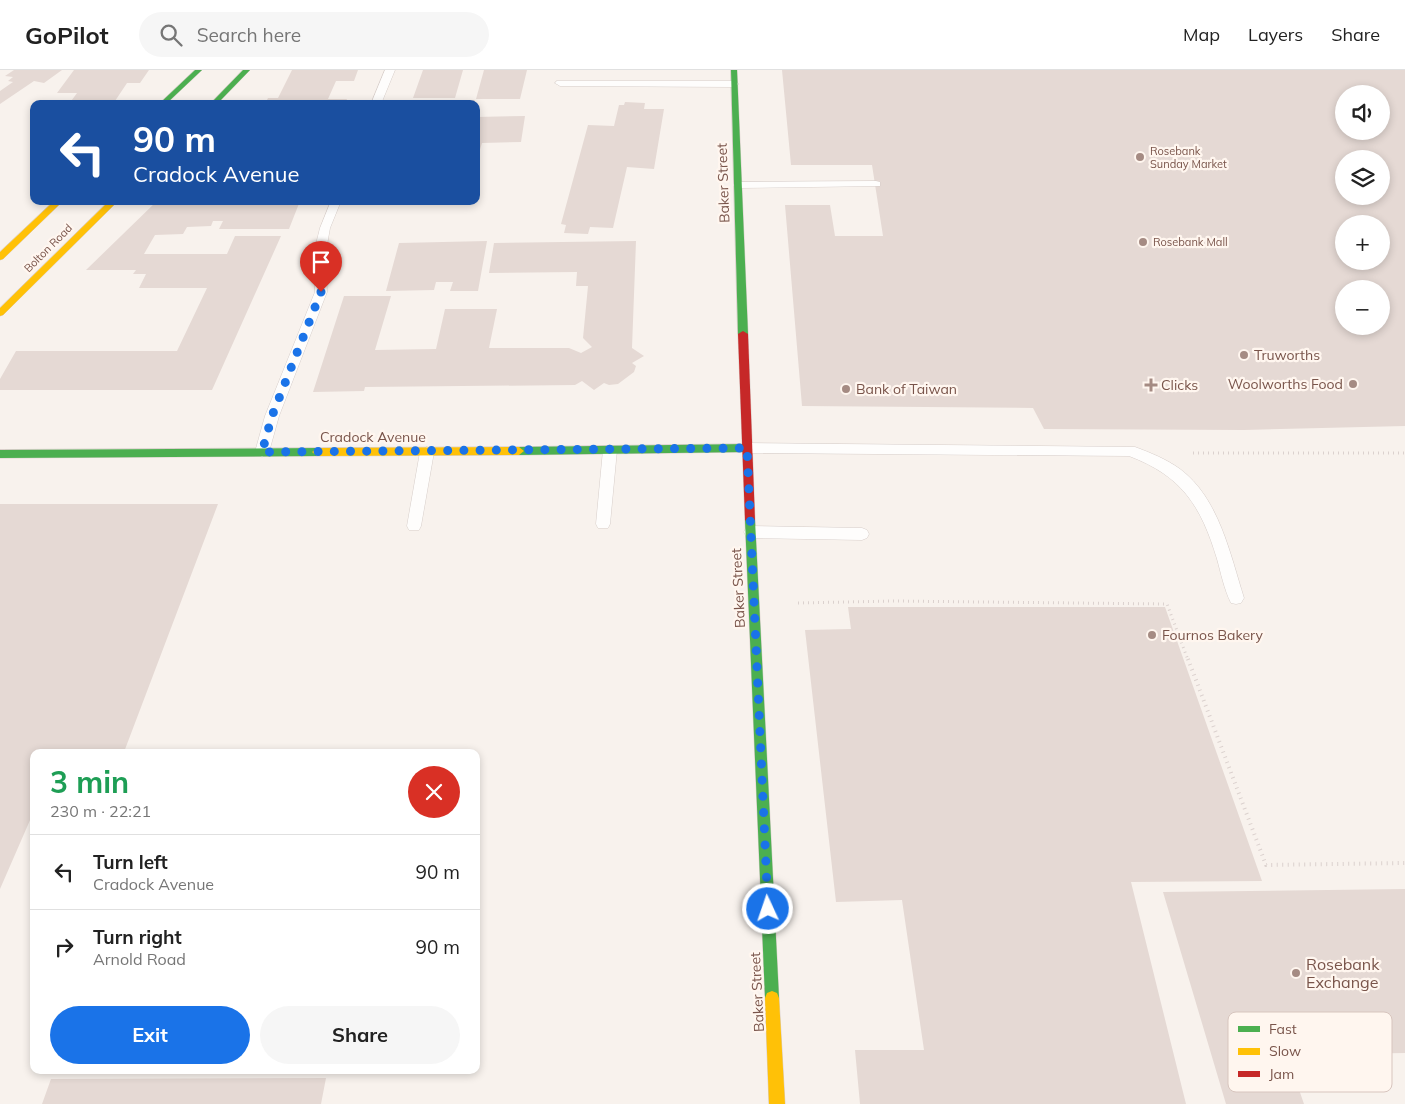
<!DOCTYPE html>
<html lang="en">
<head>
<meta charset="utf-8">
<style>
  :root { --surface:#fff; --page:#f6f6f6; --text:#222; --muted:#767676; --line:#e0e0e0; --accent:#1a73e8 }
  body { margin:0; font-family:Mulish,sans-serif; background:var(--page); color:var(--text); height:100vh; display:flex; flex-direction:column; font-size:19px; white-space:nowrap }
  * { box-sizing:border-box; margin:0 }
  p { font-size:16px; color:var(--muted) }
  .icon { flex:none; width:28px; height:28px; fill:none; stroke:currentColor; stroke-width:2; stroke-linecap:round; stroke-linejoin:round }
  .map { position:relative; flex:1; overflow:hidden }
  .panel { position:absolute; left:30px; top:679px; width:450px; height:325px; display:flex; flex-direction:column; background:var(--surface); border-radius:10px; box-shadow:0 2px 8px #0003 }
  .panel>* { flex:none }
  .guide { position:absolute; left:30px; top:30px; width:450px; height:105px; border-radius:10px; box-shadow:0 2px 8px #0003; background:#1a4fa0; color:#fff; overflow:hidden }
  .controls { position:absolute; left:1335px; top:15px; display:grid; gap:10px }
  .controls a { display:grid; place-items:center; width:55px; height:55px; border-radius:50%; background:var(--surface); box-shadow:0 2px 8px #0003; font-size:25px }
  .pin { position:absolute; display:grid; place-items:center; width:42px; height:42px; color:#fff; margin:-51px -21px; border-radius:50% 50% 50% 0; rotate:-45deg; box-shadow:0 0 5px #0007 }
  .pin .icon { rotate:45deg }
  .me { position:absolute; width:55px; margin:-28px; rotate:357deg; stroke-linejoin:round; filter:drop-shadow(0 0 4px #0008) }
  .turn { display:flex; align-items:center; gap:18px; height:105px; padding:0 20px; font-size:22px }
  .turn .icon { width:65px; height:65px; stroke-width:2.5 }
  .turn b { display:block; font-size:35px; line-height:42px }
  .round { display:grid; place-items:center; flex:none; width:52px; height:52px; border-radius:26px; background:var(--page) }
  .head { display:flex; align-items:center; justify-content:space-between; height:85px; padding:0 20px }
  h1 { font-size:30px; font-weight:700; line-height:38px; color:#1e9e55 }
  .primary-button { display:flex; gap:10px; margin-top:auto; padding:10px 20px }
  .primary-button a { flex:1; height:58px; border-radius:30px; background:var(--accent); color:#fff; font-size:20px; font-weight:700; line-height:58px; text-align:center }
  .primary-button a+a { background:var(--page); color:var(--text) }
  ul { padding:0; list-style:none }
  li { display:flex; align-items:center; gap:15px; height:75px; padding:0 20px; border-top:1px solid var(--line) }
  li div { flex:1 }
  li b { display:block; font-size:19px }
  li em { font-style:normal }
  header { display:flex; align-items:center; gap:30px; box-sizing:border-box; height:70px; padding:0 25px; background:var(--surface); border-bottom:1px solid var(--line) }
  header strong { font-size:24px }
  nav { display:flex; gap:28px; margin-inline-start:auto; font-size:18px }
  .search { width:350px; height:45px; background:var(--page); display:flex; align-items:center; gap:12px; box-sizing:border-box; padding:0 18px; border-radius:28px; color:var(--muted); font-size:19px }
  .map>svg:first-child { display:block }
  .building { fill:#e5d9d4; fill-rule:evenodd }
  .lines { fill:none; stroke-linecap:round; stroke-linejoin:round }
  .lane-casing { stroke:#d7ceca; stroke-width:1 }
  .fast-casing { stroke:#d9ceca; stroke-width:1 }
  .slow-casing { stroke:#d9ceca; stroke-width:1 }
  .jam-casing { stroke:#d9ceca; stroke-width:1 }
  .path-far1 { stroke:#dbd1ce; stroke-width:3; stroke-dasharray:1 4; stroke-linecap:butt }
  .path { stroke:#dbd1ce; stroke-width:4; stroke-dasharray:1 4.5; stroke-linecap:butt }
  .lane { fill:#fefdfc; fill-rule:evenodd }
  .fast { fill:#4caf50; fill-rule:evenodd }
  .slow { fill:#ffc107; fill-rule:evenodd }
  .jam { fill:#c62828; fill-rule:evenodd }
  .route { stroke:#1a73e8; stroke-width:9; stroke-dasharray:0 16.2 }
  .poi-dot { fill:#a58b83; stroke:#fff6ef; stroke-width:2 }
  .labels { text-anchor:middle; stroke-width:4.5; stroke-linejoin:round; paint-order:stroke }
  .far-poi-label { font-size:11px; fill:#79544a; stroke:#fff6ef; text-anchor:start }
  .far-street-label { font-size:11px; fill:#79544a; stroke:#fff6ef }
  .street-label { font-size:14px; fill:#79544a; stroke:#fff6ef }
  .poi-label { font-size:14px; fill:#79544a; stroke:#fff6ef; text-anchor:start }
  .near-poi-label { font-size:16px; fill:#79544a; stroke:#fff6ef; text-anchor:start }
  .key { fill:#fff6ef; stroke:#d7c5be; stroke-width:1 }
  .key-label { font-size:14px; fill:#79544a }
</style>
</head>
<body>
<header>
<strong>GoPilot</strong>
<div class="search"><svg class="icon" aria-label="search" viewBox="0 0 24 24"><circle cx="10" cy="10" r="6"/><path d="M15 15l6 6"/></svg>Search here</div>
<nav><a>Map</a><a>Layers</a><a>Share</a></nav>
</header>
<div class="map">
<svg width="1405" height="1034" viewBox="0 0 1405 1034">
  <rect width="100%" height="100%" fill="#f8f2ed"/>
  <!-- building -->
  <path class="building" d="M14,0H62L44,13L34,11L0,34V21L13,12L8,11L13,7L5,6Z
    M74,0H149L140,13H127L113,34H69L77,23H57Z
    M292,0H358L354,11H336L328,29H347L345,34H265L268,28H278Z
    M423,0H463L455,28H413Z
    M484,0H527L520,29H476Z
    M782,0H1405V356L1244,360L1044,359L1033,338L802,336L785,135H830L835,166H883L872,95H791ZM1344,24H1381V61H1344ZM1344,89H1381V126H1344ZM1344,154H1381V191H1344ZM1344,219H1381V256H1344Z
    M429,30H475L474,34H428Z
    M625,32L645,33L644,39H664L654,99L627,97L613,158L590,157L588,164L564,163L566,155L561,154L588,55L614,56L619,35H624Z
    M525,46L521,72L482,73L476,92V47Z
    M157,131H200L199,133L300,131L289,159H219L223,151H213L211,156L187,157L183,164L155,165L144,184H227L235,166H281L212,320H0V309L16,281H177L207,218H139L146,204H133L136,200H86Z
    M487,171L478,221H450L453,212H436L434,220L386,221L399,173Z
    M636,171L632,278L644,286L632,293L636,296L634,302L618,314L609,315L604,313L594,320L582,311L575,315L365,317L364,321L313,322L344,226H391L375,280L436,279L445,239H497L489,278H569L581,283L592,277L583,268L588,216H576L577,202L489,203L494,173Z
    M0,434H218L124,682H34V741L0,819Z
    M848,537H1165L1262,811L1131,812L1186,1034H860L855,980H924L902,830L836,832L805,560L851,559Z
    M1405,819V983L1287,985L1304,1034H1226L1163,822Z
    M326,1008L321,1034H42L51,1009Z"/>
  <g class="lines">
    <!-- lane casing -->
    <g class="lane-casing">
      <path id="lane" d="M385,0H395L381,34H371Z
        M557,11H734L739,14L734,17L560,16L555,13Z
        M876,111L880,112V116L738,118L733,115L738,112Z
        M331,131H341L330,158L325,186L327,222L279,346L269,382L262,387L255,382L265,346L315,222L313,186L320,158Z
        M747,373L1135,377C1151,383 1166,389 1180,399C1219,428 1230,484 1244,528L1241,533L1236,534L1231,533C1224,519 1221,503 1217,489C1201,436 1182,406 1129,386L747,383L740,378Z
        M610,375L617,380L610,454L608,458H598L596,454L603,380Z
        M427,377L434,382L421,456L419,460H409L407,456L420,382Z
        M751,456L862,458L867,460L869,464L867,468L862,470L751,468L746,466L744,462L746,458Z"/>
    </g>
    <!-- fast casing -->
    <g class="fast-casing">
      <path id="fast" d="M195,0H202L166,34H159Z
        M243,0H250L217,34H210Z
        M731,0H737L748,264L743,267L738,264Z
        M747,374L752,378L747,382L519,385L514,381L519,377Z
        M317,378L322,382L317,386L0,388V380Z
        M750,446L755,450L779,928L777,933L772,935L767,933L765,928L745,450Z"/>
    </g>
    <!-- slow casing -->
    <g class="slow-casing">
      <path id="slow" d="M54,131H63L3,189L0,190V182Z
        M109,131H118L3,245L0,246V238Z
        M519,377L524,381L519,385L317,386L312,382L317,378Z
        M772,921L777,923L779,928L785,1034H769L765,928L767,923Z"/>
    </g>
    <!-- jam casing -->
    <g class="jam-casing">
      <path id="jam" d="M743,261L748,264L755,450L750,454L745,450L738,264Z"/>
    </g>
    <!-- path-far1 -->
    <path class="path-far1" d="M1193,383H1405
      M798,533L893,531L1167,534L1188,590"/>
    <!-- path -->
    <path class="path" d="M1188,589L1266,795L1405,793"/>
    <!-- lane -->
    <use href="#lane" class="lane"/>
    <!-- fast -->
    <use href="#fast" class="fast"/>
    <!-- slow -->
    <use href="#slow" class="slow"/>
    <!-- jam -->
    <use href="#jam" class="jam"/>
  </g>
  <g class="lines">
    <!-- route -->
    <path class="route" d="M321,222L272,346L262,382L747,378L768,839"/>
  </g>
  <!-- markers -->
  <g class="poi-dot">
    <circle cx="1140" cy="87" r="5"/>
    <circle cx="1143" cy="172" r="5"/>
    <circle cx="1244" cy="285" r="5"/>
    <circle cx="1353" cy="314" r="5"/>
    <path d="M1148.5 307.5h5v5h5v5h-5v5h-5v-5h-5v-5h5z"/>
    <circle cx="846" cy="319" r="5"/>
    <circle cx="1152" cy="565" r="5"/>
    <circle cx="1296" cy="903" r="5"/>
  </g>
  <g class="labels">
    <!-- far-poi labels -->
    <g class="far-poi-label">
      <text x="1150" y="85">Rosebank<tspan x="1150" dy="13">Sunday Market</tspan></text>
      <text x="1153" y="176">Rosebank Mall</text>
    </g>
    <!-- far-street labels -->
    <g class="far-street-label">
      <text transform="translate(48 178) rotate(-45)" y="4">Bolton Road</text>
    </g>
    <!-- street labels -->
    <g class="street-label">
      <text transform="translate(723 113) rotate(-92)" y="5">Baker Street</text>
      <text x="373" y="372">Cradock Avenue</text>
      <text transform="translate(738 518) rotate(-93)" y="5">Baker Street</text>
      <text transform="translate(757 922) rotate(-93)" y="5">Baker Street</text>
    </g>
    <!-- poi labels -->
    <g class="poi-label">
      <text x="1254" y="290">Truworths</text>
      <text x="1343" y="319" text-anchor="end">Woolworths Food</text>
      <text x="1161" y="320">Clicks</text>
      <text x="856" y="324">Bank of Taiwan</text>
      <text x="1162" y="570">Fournos Bakery</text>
    </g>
    <!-- near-poi labels -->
    <g class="near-poi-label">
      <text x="1306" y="900">Rosebank<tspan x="1306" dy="18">Exchange</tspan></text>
    </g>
  </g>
  <!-- legend -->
  <rect x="1228" y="942" width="164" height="80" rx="8" class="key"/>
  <rect x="1238" y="956" width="22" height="6" fill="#4caf50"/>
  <rect x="1238" y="978" width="22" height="7" fill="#ffc107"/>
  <rect x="1238" y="1001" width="22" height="6" fill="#c62828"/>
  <g class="key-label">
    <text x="1269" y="964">Fast</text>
    <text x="1269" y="986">Slow</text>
    <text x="1269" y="1009">Jam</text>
  </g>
</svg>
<div class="controls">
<a><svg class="icon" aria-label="sound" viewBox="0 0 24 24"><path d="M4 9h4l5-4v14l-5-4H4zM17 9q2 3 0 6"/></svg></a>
<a><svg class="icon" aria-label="layers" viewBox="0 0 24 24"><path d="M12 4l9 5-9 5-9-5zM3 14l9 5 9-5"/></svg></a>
<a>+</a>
<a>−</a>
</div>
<div class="pin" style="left:321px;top:222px;background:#d93025"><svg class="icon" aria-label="arrive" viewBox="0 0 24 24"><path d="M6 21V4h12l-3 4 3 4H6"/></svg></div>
<svg class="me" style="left:768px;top:839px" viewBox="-20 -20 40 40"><circle r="17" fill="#1a73e8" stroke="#fff" stroke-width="3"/><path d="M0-11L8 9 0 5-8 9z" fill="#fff"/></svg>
<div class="guide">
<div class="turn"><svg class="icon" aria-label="left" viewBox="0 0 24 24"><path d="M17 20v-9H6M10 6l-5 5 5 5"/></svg><div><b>90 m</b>Cradock Avenue</div></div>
</div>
<section class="panel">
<div class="head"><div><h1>3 min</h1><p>230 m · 22:21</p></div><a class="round" style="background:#d93025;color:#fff"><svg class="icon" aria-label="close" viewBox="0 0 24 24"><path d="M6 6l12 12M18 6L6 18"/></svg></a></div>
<ul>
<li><svg class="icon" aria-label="left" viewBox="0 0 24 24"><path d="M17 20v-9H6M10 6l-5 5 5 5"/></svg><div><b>Turn left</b><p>Cradock Avenue</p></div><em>90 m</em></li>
<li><svg class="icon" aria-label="right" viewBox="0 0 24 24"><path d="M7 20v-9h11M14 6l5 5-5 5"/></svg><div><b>Turn right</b><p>Arnold Road</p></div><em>90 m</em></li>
</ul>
<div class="primary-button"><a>Exit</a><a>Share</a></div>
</section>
</div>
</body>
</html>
